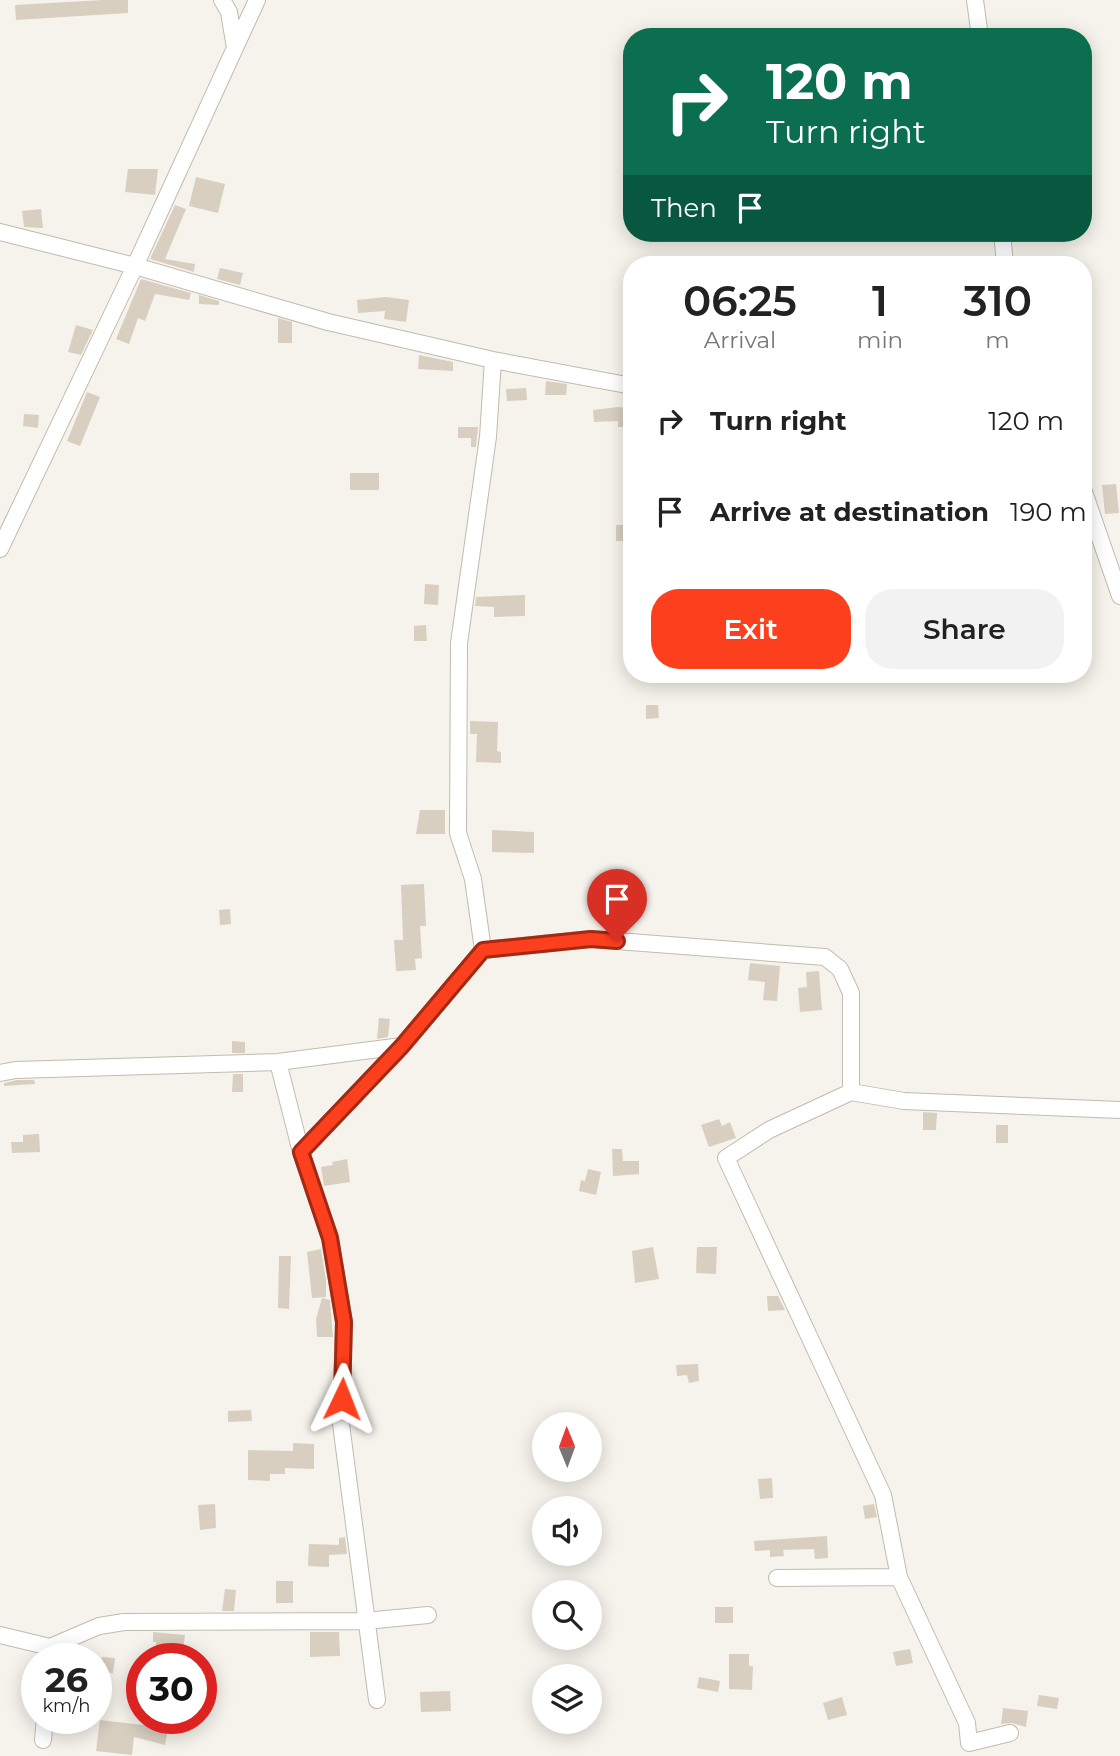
<!DOCTYPE html>
<html lang="en">
<head>
<meta charset="utf-8">
<style>
  :root { --surface:#fff; --page:#f2f2f2; --text:#222; --muted:#767676; --accent:#fc3f1d }
  body { margin:0; font-family:Montserrat,sans-serif; background:var(--page); color:var(--text); height:100vh; display:flex; flex-direction:column; font-size:26px; white-space:nowrap }
  * { box-sizing:border-box; margin:0 }
  p { font-size:23px; color:var(--muted) }
  .icon { flex:none; width:38px; height:38px; fill:none; stroke:currentColor; stroke-width:2; stroke-linecap:round; stroke-linejoin:round }
  .map { position:relative; flex:1; overflow:hidden }
  .sheet { position:absolute; left:623px; top:256px; width:469px; height:427px; display:flex; flex-direction:column; background:var(--surface); border-radius:28px; box-shadow:0 4px 18px #0003 }
  .sheet>* { flex:none }
  .top-card { position:absolute; left:623px; top:28px; width:469px; height:214px; border-radius:28px; box-shadow:0 4px 18px #0003; background:#0b6e4f; color:#fff; overflow:hidden }
  .needle { width:46px; rotate:359deg }
  .tools { position:absolute; left:532px; top:1412px; display:grid; gap:14px }
  .tools a { display:grid; place-items:center; width:70px; height:70px; border-radius:50%; background:var(--surface); box-shadow:0 4px 18px #0003; font-size:35px }
  .speed { position:absolute; left:21px; top:1643px; display:flex; gap:14px; font-size:35px; font-weight:700; text-align:center }
  .speed>* { display:grid; place-content:center; width:91px; height:91px; border-radius:50%; background:var(--surface); box-shadow:0 4px 18px #0003; line-height:1 }
  .speed small { font-size:18px; font-weight:400 }
  .speed .limit { border:10px solid #d22; background:#fff; color:#111 }
  .pin { position:absolute; display:grid; place-items:center; width:60px; height:60px; color:#fff; margin:-72px -30px; border-radius:50% 50% 50% 0; rotate:-45deg; box-shadow:0 0 7px #0007 }
  .pin .icon { rotate:45deg }
  .me { position:absolute; width:77px; margin:-38px; rotate:2deg; stroke-linejoin:round; filter:drop-shadow(0 0 5px #0008) }
  .turn { display:flex; align-items:center; gap:24px; height:147px; padding:0 28px; font-size:32px }
  .turn .icon { width:91px; height:91px; stroke-width:2.5 }
  .turn b { display:block; font-size:49px; line-height:60px }
  .then { display:flex; align-items:center; height:66px; padding:0 28px; background:#0003; gap:14px; font-size:26px }
  .eta { display:flex; justify-content:space-evenly; align-items:center; height:119px; text-align:center }
  .eta b { font-size:42px; font-weight:600; line-height:49px }
  .action { display:flex; gap:14px; margin-top:auto; padding:14px 28px }
  .action a { flex:1; height:80px; border-radius:28px; background:var(--accent); color:#fff; font-size:28px; font-weight:600; line-height:80px; text-align:center }
  .action a+a { background:var(--page); color:var(--text) }
  ul { padding:0; list-style:none }
  li { display:flex; align-items:center; gap:21px; height:91px; padding:0 28px }
  li div { flex:1 }
  li b { display:block; font-size:26px }
  li em { font-style:normal }
  .map>svg:first-child { display:block }
  .building { fill:#d8cfc1 }
  .lines { fill:none; stroke-linecap:round; stroke-linejoin:round }
  .minor-casing { stroke:#c2bbae; stroke-width:18 }
  .minor { stroke:#fff; stroke-width:16 }
  .route-casing { stroke:#a42913; stroke-width:18 }
  .route { stroke:#fc3f1d; stroke-width:12 }
</style>
</head>
<body>
<div class="map">
<svg width="1120" height="1756" viewBox="0 0 1120 1756">
  <rect width="100%" height="100%" fill="#f6f3ec"/>
  <!-- building -->
  <path class="building" d="M103,0H128V13L16,20L15,5Z
    M128,169H158L155,195L125,192Z
    M196,177L225,184L218,213L189,206Z
    M175,205L186,209L165,259L195,264L194,272L150,259Z
    M41,209L43,228L24,227L22,211Z
    M220,268L243,273L240,285L217,279Z
    M141,279L191,293L189,300L155,294L145,321L138,318L129,344L116,339Z
    M199,295L219,301V305L199,304Z
    M386,297L409,300L406,322L384,319L385,311L358,313L357,300Z
    M278,318L292,322V343H278Z
    M76,325L93,330L81,355L68,352Z
    M419,355L453,362V371L418,369Z
    M546,381L567,384L566,395H545Z
    M526,388L527,400L507,401L506,389Z
    M87,392L100,397L80,446L67,441Z
    M618,407L632,408L631,427H618V421L594,422L593,410Z
    M24,414L39,415L38,428L23,426Z
    M458,427H478L476,447H471V438H458Z
    M350,473H379V490H350Z
    M1116,484L1119,513L1105,514L1102,485Z
    M616,525H632V541H616Z
    M425,584L439,585L438,605L424,604Z
    M525,595V616L494,617V607L475,606L476,597Z
    M426,625L427,641H414V626Z
    M646,705H658L659,718L646,719Z
    M470,721L498,722L497,751L501,752V763L476,762L477,734H470Z
    M420,810H445V834H416Z
    M492,830L534,832V853L492,852Z
    M424,884L426,926H420L422,958L415,959L416,970L396,971L394,940H403L401,885Z
    M613,907L635,909L633,921L611,918Z
    M230,909L231,924L220,925L219,910Z
    M750,963L780,966L777,1001L763,1000L765,982L748,980Z
    M819,971L822,1010L800,1012L798,988L807,987L806,972Z
    M379,1018L390,1019L388,1037L377,1039Z
    M232,1041L245,1042V1053H232Z
    M233,1074H243V1092H232Z
    M17,1080H34L35,1084L4,1086V1083Z
    M923,1112L937,1113L936,1130H923Z
    M719,1119L722,1126L730,1122L736,1138L709,1147L701,1125Z
    M996,1125H1008V1143H996Z
    M39,1134L40,1152L12,1153L11,1142H23V1135Z
    M612,1149H622L623,1161H639V1174L613,1176Z
    M347,1159L350,1182L324,1186L321,1167L333,1165L332,1162Z
    M588,1169L601,1172L596,1195L579,1191L581,1180L585,1181Z
    M653,1247L659,1279L635,1283L632,1251Z
    M697,1247H717L716,1274L696,1273Z
    M321,1249L326,1280V1297L312,1298L307,1252Z
    M279,1256H291L289,1309L278,1308Z
    M767,1296H778L785,1310L768,1311Z
    M322,1298L330,1300L333,1337H317L316,1319Z
    M698,1364L699,1381L689,1383L687,1375L677,1376L676,1365Z
    M251,1410L252,1421L228,1422V1411Z
    M293,1443L314,1444V1469L285,1468V1474H270V1481L248,1480V1450L293,1451Z
    M772,1478L773,1498L760,1499L758,1479Z
    M215,1504L216,1528L200,1530L198,1505Z
    M874,1504L877,1517L865,1519L863,1506Z
    M827,1536L828,1558L815,1559L814,1549L783,1550L784,1556L770,1557V1550L755,1551L754,1541Z
    M345,1537L347,1554L329,1555V1567L308,1566L309,1544L339,1545V1538Z
    M276,1581H293V1603H276Z
    M225,1589L236,1590L234,1611H222Z
    M715,1607H733V1623H715Z
    M153,1632L185,1635L183,1649L170,1647L169,1659H156V1642H153Z
    M310,1632H339L340,1656L310,1657Z
    M910,1649L913,1663L896,1666L893,1652Z
    M729,1654H749V1666H753L752,1690L729,1689Z
    M102,1657L115,1658L113,1673L100,1672Z
    M699,1677L720,1681L718,1692L697,1688Z
    M450,1691L451,1711L421,1712L420,1692Z
    M1039,1695L1059,1698L1057,1709L1037,1706Z
    M842,1697L847,1715L828,1720L823,1703Z
    M1003,1708L1028,1711L1026,1727L1012,1723L1001,1724Z
    M100,1720L152,1726L154,1720L169,1724L165,1745L134,1737L132,1755L96,1751Z"/>
  <g class="lines">
    <!-- minor casing -->
    <g class="minor-casing">
      <path id="minor" d="M222,0L229,12L235,48
        M975,0L980,37
        M0,232L135,266L328,322L493,360L632,386
        M1002,233L1005,264
        M1083,489L1120,596
        M0,549L135,266L257,0
        M483,950L473,879L458,833L459,643L488,437L493,360
        M278,1062L301,1152L330,1238L344,1322L341,1424L377,1700
        M0,1073L16,1070L278,1062L402,1046L483,950L591,939L825,957L840,969L851,993V1092L904,1101L1120,1110
        M851,1092L769,1130L726,1158L883,1495L899,1577L967,1723L969,1743L1010,1733
        M301,1152L402,1046
        M777,1578L899,1577
        M0,1635L50,1647L99,1626L124,1622L365,1621L428,1615
        M43,1740L45,1718"/>
    </g>
    <!-- minor -->
    <use href="#minor" class="minor"/>
  </g>
  <g class="lines">
    <!-- route casing -->
    <g class="route-casing">
      <path id="route" d="M342,1399L344,1322L330,1238L301,1152L402,1046L483,950L591,939L617,941"/>
    </g>
    <!-- route -->
    <use href="#route" class="route"/>
  </g>
</svg>
<div class="tools">
<a><svg class="needle" viewBox="-14 -14 28 28"><path d="M0-13l5 13h-10z" fill="#e53935"/><path d="M0 13l5-13h-10z" fill="#767676"/></svg></a>
<a><svg class="icon" aria-label="sound" viewBox="0 0 24 24"><path d="M4 9h4l5-4v14l-5-4H4zM17 9q2 3 0 6"/></svg></a>
<a><svg class="icon" aria-label="search" viewBox="0 0 24 24"><circle cx="10" cy="10" r="6"/><path d="M15 15l6 6"/></svg></a>
<a><svg class="icon" aria-label="layers" viewBox="0 0 24 24"><path d="M12 4l9 5-9 5-9-5zM3 14l9 5 9-5"/></svg></a>
</div>
<div class="speed"><div>26<small>km/h</small></div><div class="limit">30</div></div>
<div class="pin" style="left:617px;top:941px;background:#d93025"><svg class="icon" aria-label="arrive" viewBox="0 0 24 24"><path d="M6 21V4h12l-3 4 3 4H6"/></svg></div>
<svg class="me" style="left:342px;top:1399px" viewBox="-20 -20 40 40"><path d="M0-17L14 15 0 8-14 15z" fill="#fc3f1d" stroke="#fff" stroke-width="4"/></svg>
<div class="top-card">
<div class="turn"><svg class="icon" aria-label="right" viewBox="0 0 24 24"><path d="M7 20v-9h11M14 6l5 5-5 5"/></svg><div><b>120 m</b>Turn right</div></div>
<div class="then">Then<svg class="icon" aria-label="arrive" viewBox="0 0 24 24"><path d="M6 21V4h12l-3 4 3 4H6"/></svg></div>
</div>
<section class="sheet">
<div class="eta">
<div><b>06:25</b><p>Arrival</p></div>
<div><b>1</b><p>min</p></div>
<div><b>310</b><p>m</p></div>
</div>
<ul>
<li><svg class="icon" aria-label="right" viewBox="0 0 24 24"><path d="M7 20v-9h11M14 6l5 5-5 5"/></svg><div><b>Turn right</b></div><em>120 m</em></li>
<li><svg class="icon" aria-label="arrive" viewBox="0 0 24 24"><path d="M6 21V4h12l-3 4 3 4H6"/></svg><div><b>Arrive at destination</b></div><em>190 m</em></li>
</ul>
<div class="action"><a>Exit</a><a>Share</a></div>
</section>
</div>
</body>
</html>
